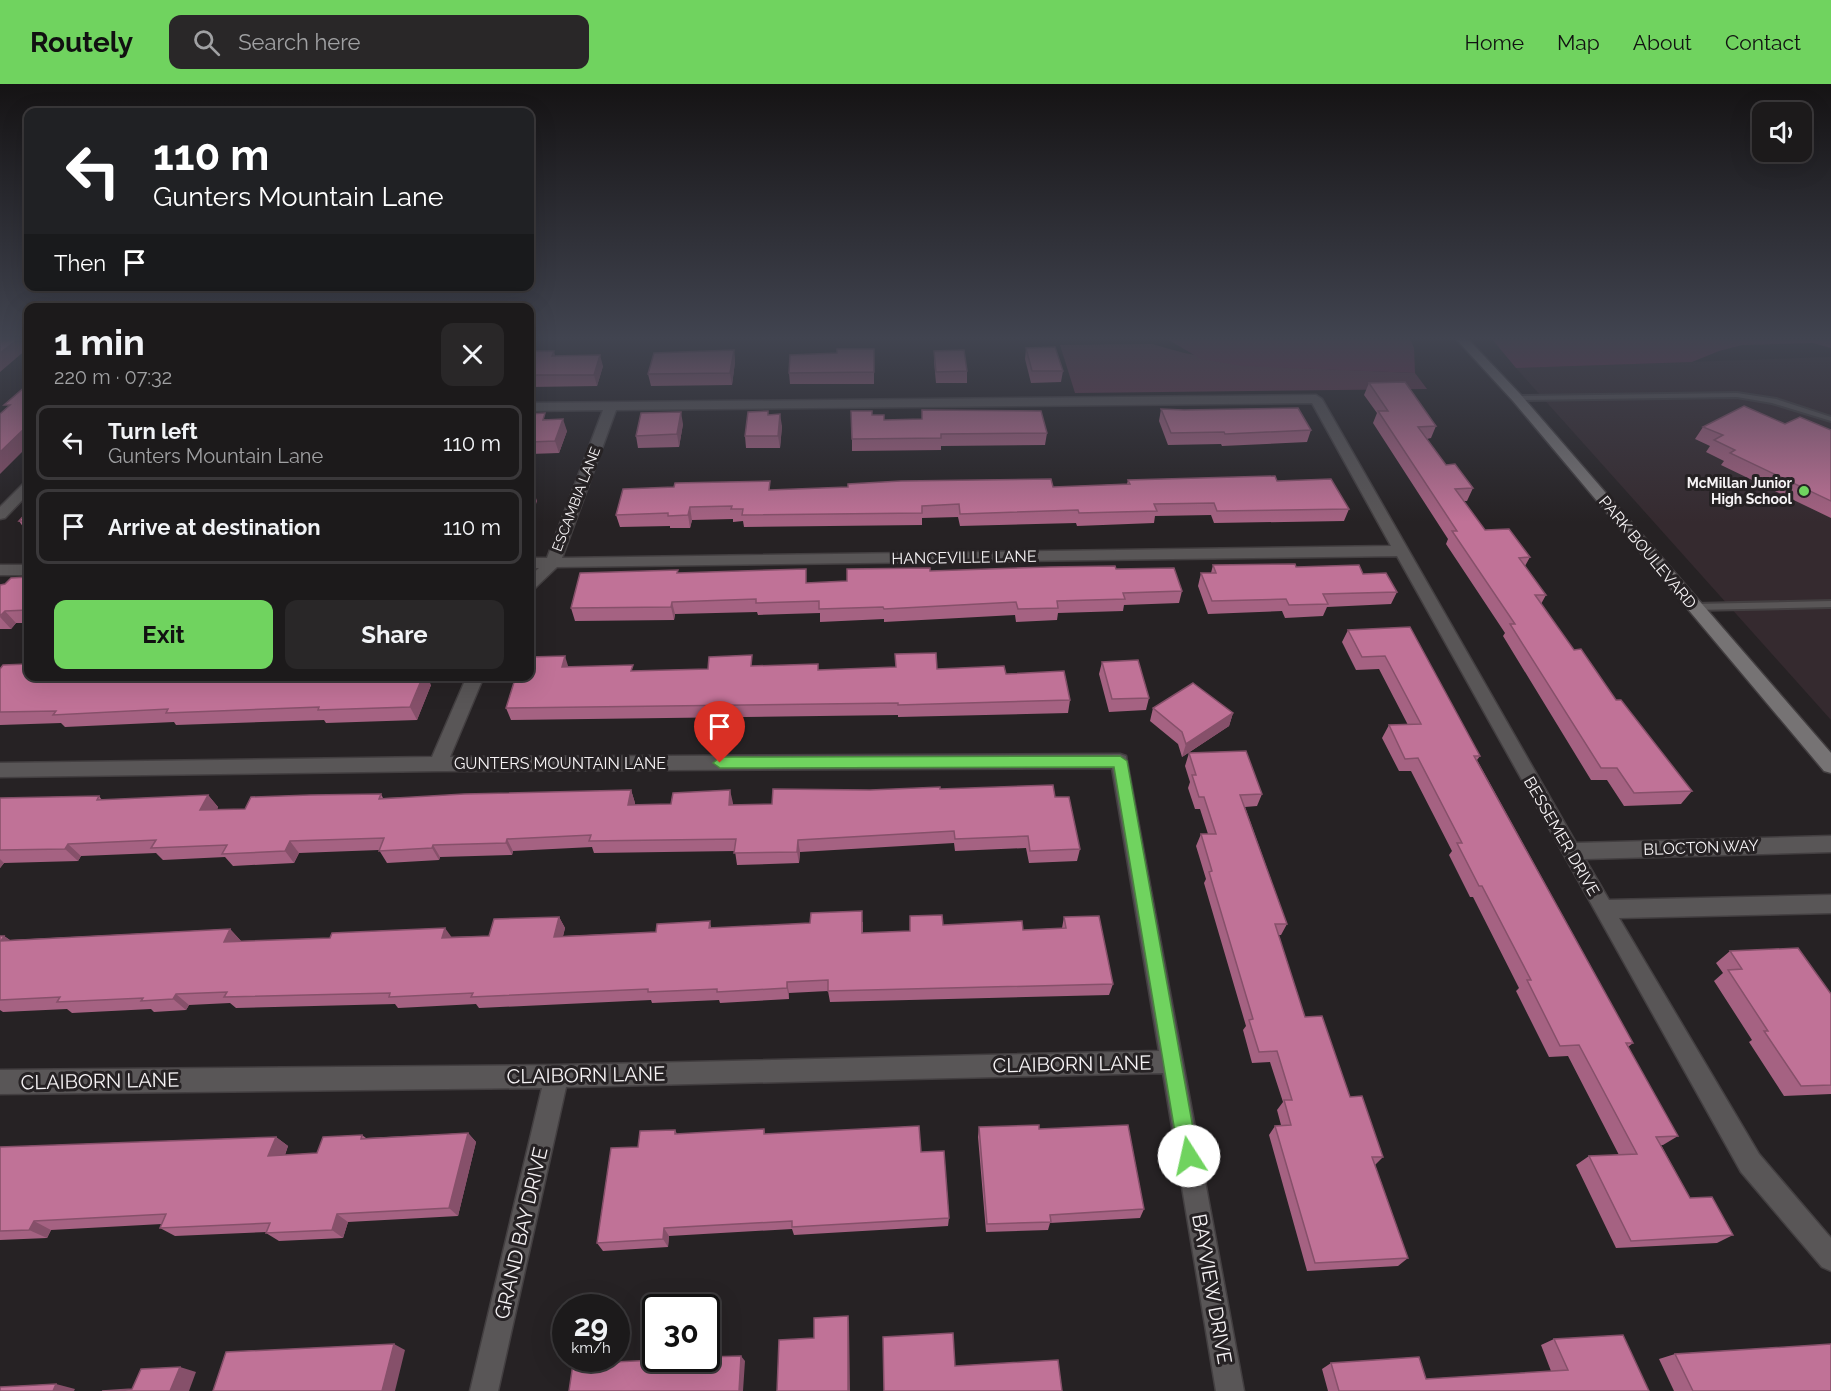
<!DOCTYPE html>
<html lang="en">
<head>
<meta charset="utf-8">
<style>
  :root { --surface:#1c1a1b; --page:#292728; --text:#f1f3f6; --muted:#a0a1a3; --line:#3a383a; --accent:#70d35f }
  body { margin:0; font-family:Raleway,sans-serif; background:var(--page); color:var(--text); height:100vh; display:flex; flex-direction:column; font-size:22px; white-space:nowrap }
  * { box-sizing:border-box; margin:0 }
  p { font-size:20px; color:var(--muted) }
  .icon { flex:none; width:33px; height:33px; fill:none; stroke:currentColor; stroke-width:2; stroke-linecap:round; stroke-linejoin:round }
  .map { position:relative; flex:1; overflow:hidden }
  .sheet { position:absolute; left:24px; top:219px; width:510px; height:378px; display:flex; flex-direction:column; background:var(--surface); border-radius:12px; box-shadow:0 6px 24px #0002,0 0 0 2px var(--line) }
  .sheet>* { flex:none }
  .hud { position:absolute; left:24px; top:24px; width:510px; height:183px; border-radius:12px; box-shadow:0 6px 24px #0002,0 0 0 2px var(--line); background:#202124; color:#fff; overflow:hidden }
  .buttons { position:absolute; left:1752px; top:18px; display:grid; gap:12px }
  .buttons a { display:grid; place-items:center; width:60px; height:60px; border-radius:12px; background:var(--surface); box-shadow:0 6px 24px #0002,0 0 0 2px var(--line); font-size:30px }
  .speed { position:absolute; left:552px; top:1210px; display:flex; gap:12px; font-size:30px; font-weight:700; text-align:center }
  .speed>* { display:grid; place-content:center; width:78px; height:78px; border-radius:50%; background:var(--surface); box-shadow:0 6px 24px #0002,0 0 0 2px var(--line); line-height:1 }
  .speed small { font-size:15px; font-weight:400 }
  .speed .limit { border:3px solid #111; border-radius:9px; background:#fff; color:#111 }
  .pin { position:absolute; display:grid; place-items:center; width:51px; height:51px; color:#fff; margin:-62px -26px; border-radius:50% 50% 50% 0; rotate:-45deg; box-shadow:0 0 6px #0007 }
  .pin .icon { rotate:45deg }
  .me { position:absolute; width:66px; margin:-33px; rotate:350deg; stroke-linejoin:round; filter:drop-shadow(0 0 4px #0008) }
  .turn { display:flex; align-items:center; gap:21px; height:126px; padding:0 30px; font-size:27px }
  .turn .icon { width:78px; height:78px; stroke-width:2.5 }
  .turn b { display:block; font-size:42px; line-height:51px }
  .then { display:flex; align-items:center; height:57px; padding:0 30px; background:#0003; gap:12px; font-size:22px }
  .round { display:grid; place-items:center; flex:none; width:63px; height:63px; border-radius:12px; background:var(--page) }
  .headline { display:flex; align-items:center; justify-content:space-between; height:102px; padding:0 30px }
  h1 { font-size:36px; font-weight:700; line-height:45px }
  .cta { display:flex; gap:12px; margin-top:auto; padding:12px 30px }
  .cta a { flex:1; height:69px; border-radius:12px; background:var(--accent); color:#111; font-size:24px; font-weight:700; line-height:69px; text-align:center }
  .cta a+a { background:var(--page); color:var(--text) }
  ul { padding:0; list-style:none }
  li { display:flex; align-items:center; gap:18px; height:75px; margin:0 12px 9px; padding:0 18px; border:3px solid var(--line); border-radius:12px }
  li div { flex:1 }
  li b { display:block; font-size:22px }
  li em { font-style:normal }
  header { display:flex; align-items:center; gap:36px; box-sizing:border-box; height:84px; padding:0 30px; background:var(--accent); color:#111 }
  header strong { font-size:28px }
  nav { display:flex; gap:33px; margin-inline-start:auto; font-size:21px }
  .search { width:420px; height:54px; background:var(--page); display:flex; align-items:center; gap:15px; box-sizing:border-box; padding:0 21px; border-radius:12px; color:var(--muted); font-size:22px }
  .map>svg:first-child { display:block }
  .built { fill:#352a2f }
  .green { fill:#68384f }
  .forest { fill:#722c51 }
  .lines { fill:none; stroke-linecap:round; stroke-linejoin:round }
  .service-casing { stroke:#433f41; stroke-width:4 }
  .minor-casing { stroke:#433f41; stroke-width:3 }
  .secondary-casing { stroke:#433f41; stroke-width:3 }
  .service { fill:#595657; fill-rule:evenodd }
  .minor { fill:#595657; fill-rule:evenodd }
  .secondary { fill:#767374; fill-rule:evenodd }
  .wall { fill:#a56282 }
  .shaded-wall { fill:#86506a }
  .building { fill:#c07297; stroke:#86506a; stroke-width:1.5 }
  .route { fill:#70d35f; stroke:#49893e; stroke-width:1.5 }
  .poi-dot { fill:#70d35f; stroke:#262224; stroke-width:2 }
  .labels { text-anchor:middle; stroke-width:6; stroke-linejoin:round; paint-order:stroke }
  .far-poi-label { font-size:14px; font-weight:bold; fill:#f6f3f5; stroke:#262224; text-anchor:end }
  .far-street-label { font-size:14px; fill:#f6f3f5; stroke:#262224 }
  .street-label { font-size:16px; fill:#f6f3f5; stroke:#262224 }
  .near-street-label { font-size:20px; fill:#f6f3f5; stroke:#262224 }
</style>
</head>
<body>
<header>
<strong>Routely</strong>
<div class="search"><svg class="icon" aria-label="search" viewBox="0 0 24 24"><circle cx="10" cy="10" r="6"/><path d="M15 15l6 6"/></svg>Search here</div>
<nav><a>Home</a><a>Map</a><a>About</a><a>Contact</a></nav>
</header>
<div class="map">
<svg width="1831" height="1307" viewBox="0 0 1831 1307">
  <rect width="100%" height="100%" fill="#262224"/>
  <!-- built -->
  <path class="built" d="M1831,273V636L1516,284Z"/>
  <!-- green -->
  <path class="green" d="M1152,260L1184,269L1260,282L1415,289L1427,305L1075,309L1060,261Z"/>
  <!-- forest -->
  <path class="forest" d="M1167,255H1410L1414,264L1415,289L1242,282L1201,275Z
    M1492,255H1831V264L1813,259L1742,261L1719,267L1692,278L1516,284Z"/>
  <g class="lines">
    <!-- service casing -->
    <g class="service-casing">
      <path id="service" d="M1737,309L1776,315L1831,333V337L1772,319L1737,313L1517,316L1513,314L1517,312Z
        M1831,517V523L1695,526L1690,523L1695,520Z"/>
    </g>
    <!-- minor casing -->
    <g class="minor-casing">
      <path id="minor" d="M1316,311L1322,315L1576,759L1831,752V768L1585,775L1609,816L1831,811V829L1619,834L1759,1070L1831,1154V1187L1822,1183L1741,1088L1397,472L557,483L535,504L530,505V492L539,484H530V474H547L603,326L530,327V319ZM1312,319L1391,462L562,474L616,326Z
        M28,399V410L5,434L0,435V423L23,400Z
        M0,481H28V491H0Z
        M467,592H484L450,673L1120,670L1126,672L1244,1307H1216L1163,989L566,1003L498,1307H470L542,1004L0,1010V986L557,981L1159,967L1112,684L438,687L0,693V679L432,673Z"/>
    </g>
    <!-- secondary casing -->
    <g class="secondary-casing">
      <path id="secondary" d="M1456,255H1468L1521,311L1831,669V689L1824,687L1513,317Z"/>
    </g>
    <!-- service -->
    <use href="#service" class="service"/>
    <!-- minor -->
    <use href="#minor" class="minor"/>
    <!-- secondary -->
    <use href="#secondary" class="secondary"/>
  </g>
  <!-- wall -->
  <path class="wall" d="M1026,264L1063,287L1061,298L1031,299L1025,275Z
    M874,265V300H790L789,289L837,269Z
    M734,266L735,278L732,301L651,302L648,290Z
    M530,267H554L555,272L603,282L597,302L530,303Z
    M934,267L967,287V299H936L934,278Z
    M1369,299L1436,342L1431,354L1427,355L1446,381L1473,404L1467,417H1464L1485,446L1530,473L1525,482L1546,511L1541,520L1574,566L1692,707L1681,720L1624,722L1607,696H1591L1503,552L1505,549L1446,460L1448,455L1373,339L1377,329L1364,311Z
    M1161,325L1311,346L1307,358L1222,362L1221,360L1168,361L1159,337Z
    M530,330L547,336L567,347L559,369L530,370Z
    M769,331L782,342L780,364H746L745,352Z
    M872,331L884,336L1047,349L1045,361L941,362V366L852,367V355Z
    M683,340L679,363L638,364L636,352Z
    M1785,340L1831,346V434L1721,381L1724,377L1706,368L1710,362L1695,355L1703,343Z
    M1128,396L1277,397L1349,425L1344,437L1214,439L1211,431L1155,432L1154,439L1077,442L1076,439L960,442L958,433L922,434V441L744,443L743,437L733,438V435L692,436L690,444H670V442L620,443L616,431L771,406L1053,403L1127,400Z
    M28,427V450L19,437Z
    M1213,481L1296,483L1363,490L1397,508L1391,520L1327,523L1323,532L1285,534L1282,527L1208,530L1198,502L1201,489H1211Z
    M1116,485L1182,507L1179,519L1124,521L1123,527L1058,529L1057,536L1016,538L1015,531L884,538V535L820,538V529L758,531L757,528L675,530L674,536L575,537L571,524L678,489L808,499L847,497L930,487Z
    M28,493V539H16L11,545H0V501L5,500Z
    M1410,543L1480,672L1477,676L1633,959L1628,963L1678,1052L1663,1061H1661L1690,1114L1733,1151L1717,1159L1616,1164L1576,1081L1589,1072L1619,1071L1568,972L1549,973L1516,907L1519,904L1473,813H1470L1449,771L1452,767L1411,687H1399L1382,654L1389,641H1408L1379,585L1356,586L1342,558L1348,546Z
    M1102,578L1149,614L1146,626L1109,628L1099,590Z
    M754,582L819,586L937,585L1006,590L1070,616L1068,629L898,633V631L511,636L506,624L569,583L634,587L708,585Z
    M0,585L67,592L64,596L175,594L431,601L417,636L326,639L324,636L176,641L174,638L65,643L61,639L0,641Z
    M1153,624L1233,629L1229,642L1182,673L1178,660L1150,637Z
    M1189,669L1262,710L1257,722L1245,723L1287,840L1281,851H1278L1305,933L1383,1073L1375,1081L1408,1174L1398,1182L1307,1187L1269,1051L1275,1042L1281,1041L1277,1026L1283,1018L1270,978L1252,979L1243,946L1246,942L1204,799L1206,795L1196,762L1201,750H1208L1200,725H1195L1188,704L1190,698L1185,682Z
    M940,705L1055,713L1080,765L1077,777L1029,779L1026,764L955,767L954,759L800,768L799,779L737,781L735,767L594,769L592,763L513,767L512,771L440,773L439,776L387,779L379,766L299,769L294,779L233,782L225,773L163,776L156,769L81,772L78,777L4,779L0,784V714L99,712L102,716L208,711L218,723L217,726L245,725L381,710L383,714L631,706L635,719V721L733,719V721L772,720L870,706Z
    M910,832L943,841L1023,846L1062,844L1064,833L1113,900L1109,911L830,918L828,907L789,909V915L720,919L719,916L652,919L651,916L479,924L476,920L398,924L395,920L236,924L230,919L189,921L186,926L154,928L151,925L72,929L67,925L3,928L0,926V852H4L10,856L230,845L241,857L489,852L559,833L565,844L563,852L656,848L710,837L711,844L863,838V849L910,847Z
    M1730,867L1831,910V1010L1784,1012L1749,958L1752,956L1714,897L1723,889L1716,879Z
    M979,1043L1039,1045L1144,1125L1140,1134L1050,1139L1048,1146L986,1148L978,1053Z
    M764,1045L765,1050L921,1068L949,1134L948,1142L794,1151L792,1145L669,1152L668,1163L603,1167L597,1159L638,1063L675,1046L677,1050Z
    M468,1049L476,1058L458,1132L348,1138L343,1154L279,1157L266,1149L267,1148L175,1152L160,1144L162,1140L51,1146L47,1154L0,1156V1063L276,1053L288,1062L285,1071L317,1069L362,1051L366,1054Z
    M1554,1255L1649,1307H1328L1322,1285L1331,1279L1426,1295L1551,1287L1541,1261Z
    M1675,1270L1831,1307H1674L1659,1275Z"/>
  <!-- shaded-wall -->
  <path class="shaded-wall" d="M18,255H28V264L0,288V269Z
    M734,266L735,278L732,301L730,289Z
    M600,271L603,282L597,302L594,291Z
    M681,328L683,340L679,363L677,350Z
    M780,330L782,342L780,364L778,352Z
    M563,335L567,347L559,369L555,357Z
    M28,341V362L0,390V368Z
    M533,405L537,417L530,438V414Z
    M690,423L692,436L690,444L688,431Z
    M672,518L675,530L674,536L671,523Z
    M5,527L16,539L11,545L0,533Z
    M565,572L569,585L562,583Z
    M46,592H67L54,610L42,597Z
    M423,592H427L431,601L417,636L410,623Z
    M1233,629L1229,642L1182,673L1186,660Z
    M631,706L635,719L633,733L628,721Z
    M730,706L733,719L732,733L729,721Z
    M208,711L218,723L210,739L200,726Z
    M507,755L513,767L512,771L506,759Z
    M798,756L800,768L799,779L797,768Z
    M290,757L299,769L294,779L285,767Z
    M68,760L81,772L78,777L65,765Z
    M433,761L440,773L439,776L432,764Z
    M0,775L4,779L0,784Z
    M559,833L565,844L560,864L554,853Z
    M445,844L453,855L442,854Z
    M230,845L241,857L224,858Z
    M4,852L19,863L1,857Z
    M787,898L789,909V915L787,904Z
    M176,910L189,921L186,926L173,915Z
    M468,1049L476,1058L458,1132L449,1124Z
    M276,1053L288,1062L281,1081L268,1072Z
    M337,1130L348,1138L343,1154L332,1146Z
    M34,1137L51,1146L47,1154L29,1146Z
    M664,1144L669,1152L668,1163L663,1155Z
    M848,1232L849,1238L850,1307H848Z
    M394,1260L405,1266L395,1307H382Z
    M741,1272L745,1277L743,1307H739Z
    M180,1283L196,1288L189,1307H170Z
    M56,1300L75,1305L74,1307H53Z"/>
  <!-- building -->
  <path class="building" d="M0,255H18L0,269Z
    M1055,263L1063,287H1032L1026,264Z
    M837,265H874V288L789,289L790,271L837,269Z
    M734,266L730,289L648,290L654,269Z
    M964,266L967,287L936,288L934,267Z
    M530,267H554L552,272L600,271L594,291H530Z
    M1405,298L1436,342L1418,343L1446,381L1455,380L1473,404L1455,405L1485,446L1509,445L1530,473L1519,474L1546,511H1535L1574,566L1581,565L1616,616H1621L1692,707L1634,709L1617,684H1601L1510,540H1515L1452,447H1457L1378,327H1388L1369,299Z
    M28,301V341L0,368V330L10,321H4L26,302Z
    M1744,322L1785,340L1800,333L1831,346V417L1730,369L1735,366L1714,356L1723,351L1703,343Z
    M1298,324L1311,346L1225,350L1224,348L1171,349L1161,325L1184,326Z
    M922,326L1041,327L1047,349L941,350V354L852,355L851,327H872V331H884V336L922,335Z
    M768,327V331L780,330L778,352H745L748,328Z
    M681,328L677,350L636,352L641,329Z
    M545,329L543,336L563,335L555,357L530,358V330Z
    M1275,392L1277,397L1331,395L1349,425L1217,427L1214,419L1154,420L1157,427L1079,429L1078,426L960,430L959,420L922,422V429L742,431L743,425H731L732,422L690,423L688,431L668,432V429L616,431L623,405L674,403L675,399L770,397L769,406L848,403V400L901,397L1051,395L1053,403L1130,400L1128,396Z
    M530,405H533L530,414Z
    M28,427V437H19Z
    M1295,480L1296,483L1359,481L1363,490L1386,489L1397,508L1323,510L1328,520L1289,521L1286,515L1212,517L1201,489H1216L1213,481Z
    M1115,482L1116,485L1174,484L1182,507L1123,509L1125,515L1057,517L1058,524L1018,525L1016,518L884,525L883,523L819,525V517L756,519V515L672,518L671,523L571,524L580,489L678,486L677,489L806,485V499L847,497V485L930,484V487L1049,483Z
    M28,493V526L5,527L0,532V501L5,500L11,494Z
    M1410,543L1480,672H1474L1633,959H1626L1678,1052L1656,1053L1690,1114L1712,1113L1733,1151L1631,1157L1589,1072L1637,1070L1579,961L1560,962L1527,896H1531L1482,802H1479L1457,759H1462L1418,674L1405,675L1389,641L1421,640L1385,572L1362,573L1348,546Z
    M936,569L937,585L1004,582L1006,590L1064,587L1070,616L898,621V619L506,624L516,592H530V573L565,572L562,583L633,581L631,587L708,585L709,573L752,571L751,582L818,580V586L896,583L895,570Z
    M1138,576L1149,614L1112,615L1102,578Z
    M28,580V592H46L42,597L142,592H171L170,594L219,592H423L410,623L318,626L319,623L166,629L168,625L53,631L56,627L0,628V585L3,581Z
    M1193,599L1233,629L1186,660L1182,648L1153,624Z
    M1246,667L1262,710L1240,711L1287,840H1275L1305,933L1322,932L1350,1013L1362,1012L1383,1073H1372L1408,1174L1315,1179L1275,1042L1291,1041L1284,1016H1292L1277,967L1259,968L1249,936L1253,935L1209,788L1212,787L1201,750H1216L1204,713H1199L1192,691H1196L1189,669Z
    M1053,701L1055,713H1069L1080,765L1030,767L1028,752L955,755L954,747L798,756L797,768L734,769L736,755L589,757L591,751L507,755L506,759L433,761L432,764L379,767L384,754L290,757L285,767L222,770L227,761L151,764L156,756L68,760L65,765L0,766V714L99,712L97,716L208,711L200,726L245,725L251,713L310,711L381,710L379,715L464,710L631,706L628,721L671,720L673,709L730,706L729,721L772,720L773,705L870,706L940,703V705Z
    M862,827V849L910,847V832L942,831L943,841L1022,837L1023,846L1066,844L1064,833L1099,832L1113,900L828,907V896L787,898V904L717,908V905L648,908V905L471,913L473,909L389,913L390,909L224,913L227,908L176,910L173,915L141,917L143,914L57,918L60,913L0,916V852H4L1,857L230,845L224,858L330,854L332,849L445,844L442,854L489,852L494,835L559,833L554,853L656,848L657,840L710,837L709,844L810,839L811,829Z
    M1798,864L1831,910V1001L1801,1002L1764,947H1768L1728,886L1742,885L1730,867Z
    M1039,1041V1045L1128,1041L1144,1125L1050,1131L1051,1138L987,1140L979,1043Z
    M919,1042L921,1068L944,1067L949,1134L792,1143V1137L664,1144L663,1155L597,1159L611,1064L638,1063L640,1047L675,1046V1050L764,1045V1050Z
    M468,1049L449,1124L337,1130L332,1146L266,1149L270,1139L160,1144L166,1130L34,1137L29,1146L0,1147V1063L276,1053L268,1072L317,1069L323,1053L362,1051L361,1055Z
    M848,1232V1307H777L779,1256L814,1254V1234Z
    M953,1249L955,1282L1058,1276L1062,1307H884L883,1253Z
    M1623,1251L1649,1307H1339L1331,1279L1419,1273L1426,1295L1568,1286L1554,1255Z
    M394,1260L382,1307H213L226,1268Z
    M1831,1260V1307H1693L1675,1270Z
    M741,1272L739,1307H569L573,1280L676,1275H706V1273Z
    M180,1283L170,1307H102L132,1305L141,1285Z
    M56,1300L53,1307H0V1303Z"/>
  <!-- sky -->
  <linearGradient id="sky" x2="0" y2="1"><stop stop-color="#151314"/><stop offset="0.58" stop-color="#414450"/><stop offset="1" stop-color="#414450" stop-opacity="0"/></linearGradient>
  <rect width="1831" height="438" fill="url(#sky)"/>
  <!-- route -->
  <path class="route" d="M1120,672L1127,677L1198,1072L1195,1079L1189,1081L1182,1079L1179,1072L1114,683L720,684L713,679L720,673Z"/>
  <!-- markers -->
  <circle class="poi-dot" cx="1804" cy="407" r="6"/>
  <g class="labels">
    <!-- far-poi labels -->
    <g class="far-poi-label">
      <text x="1792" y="404">McMillan Junior<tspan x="1792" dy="16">High School</tspan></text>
    </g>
    <!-- far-street labels -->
    <g class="far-street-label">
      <text transform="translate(576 415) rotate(-69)" y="5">ESCAMBIA LANE</text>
    </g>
    <!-- street labels -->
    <g class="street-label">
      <text transform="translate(1648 468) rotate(50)" y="6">PARK BOULEVARD</text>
      <text transform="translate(964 473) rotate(-1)" y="6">HANCEVILLE LANE</text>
      <text x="560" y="685">GUNTERS MOUNTAIN LANE</text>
      <text transform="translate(1562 752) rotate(60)" y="6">BESSEMER DRIVE</text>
      <text transform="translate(1701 763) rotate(-2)" y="6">BLOCTON WAY</text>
    </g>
    <!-- near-street labels -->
    <g class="near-street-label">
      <text transform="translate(1072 980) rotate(-1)" y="7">CLAIBORN LANE</text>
      <text transform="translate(586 991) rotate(-1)" y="7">CLAIBORN LANE</text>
      <text transform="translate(100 997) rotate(-1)" y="7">CLAIBORN LANE</text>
      <text transform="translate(521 1149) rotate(-77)" y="7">GRAND BAY DRIVE</text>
      <text transform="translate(1212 1205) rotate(80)" y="7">BAYVIEW DRIVE</text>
    </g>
  </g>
</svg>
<div class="buttons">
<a><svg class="icon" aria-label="sound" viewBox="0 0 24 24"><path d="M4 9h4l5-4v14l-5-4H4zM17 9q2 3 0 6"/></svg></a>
</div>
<div class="speed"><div>29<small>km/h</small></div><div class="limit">30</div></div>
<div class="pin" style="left:720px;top:679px;background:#d93025"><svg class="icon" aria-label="arrive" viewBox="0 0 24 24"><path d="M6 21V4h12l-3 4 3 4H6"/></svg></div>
<svg class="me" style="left:1189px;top:1072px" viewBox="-20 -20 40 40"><circle r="19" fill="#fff"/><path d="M0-13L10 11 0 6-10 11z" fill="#70d35f"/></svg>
<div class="hud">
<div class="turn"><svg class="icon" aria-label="left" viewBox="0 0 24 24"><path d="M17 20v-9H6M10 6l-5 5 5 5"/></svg><div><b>110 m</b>Gunters Mountain Lane</div></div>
<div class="then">Then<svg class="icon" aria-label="arrive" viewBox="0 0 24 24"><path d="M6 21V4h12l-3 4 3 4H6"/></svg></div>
</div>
<section class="sheet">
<div class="headline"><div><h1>1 min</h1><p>220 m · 07:32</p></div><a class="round"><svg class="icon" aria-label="close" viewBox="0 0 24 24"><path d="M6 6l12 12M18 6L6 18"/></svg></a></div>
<ul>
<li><svg class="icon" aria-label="left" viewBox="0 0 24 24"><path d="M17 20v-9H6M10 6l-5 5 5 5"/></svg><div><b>Turn left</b><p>Gunters Mountain Lane</p></div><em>110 m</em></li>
<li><svg class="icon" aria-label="arrive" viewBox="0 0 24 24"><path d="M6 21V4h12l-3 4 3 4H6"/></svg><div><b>Arrive at destination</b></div><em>110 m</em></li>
</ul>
<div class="cta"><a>Exit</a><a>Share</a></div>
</section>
</div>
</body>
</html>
